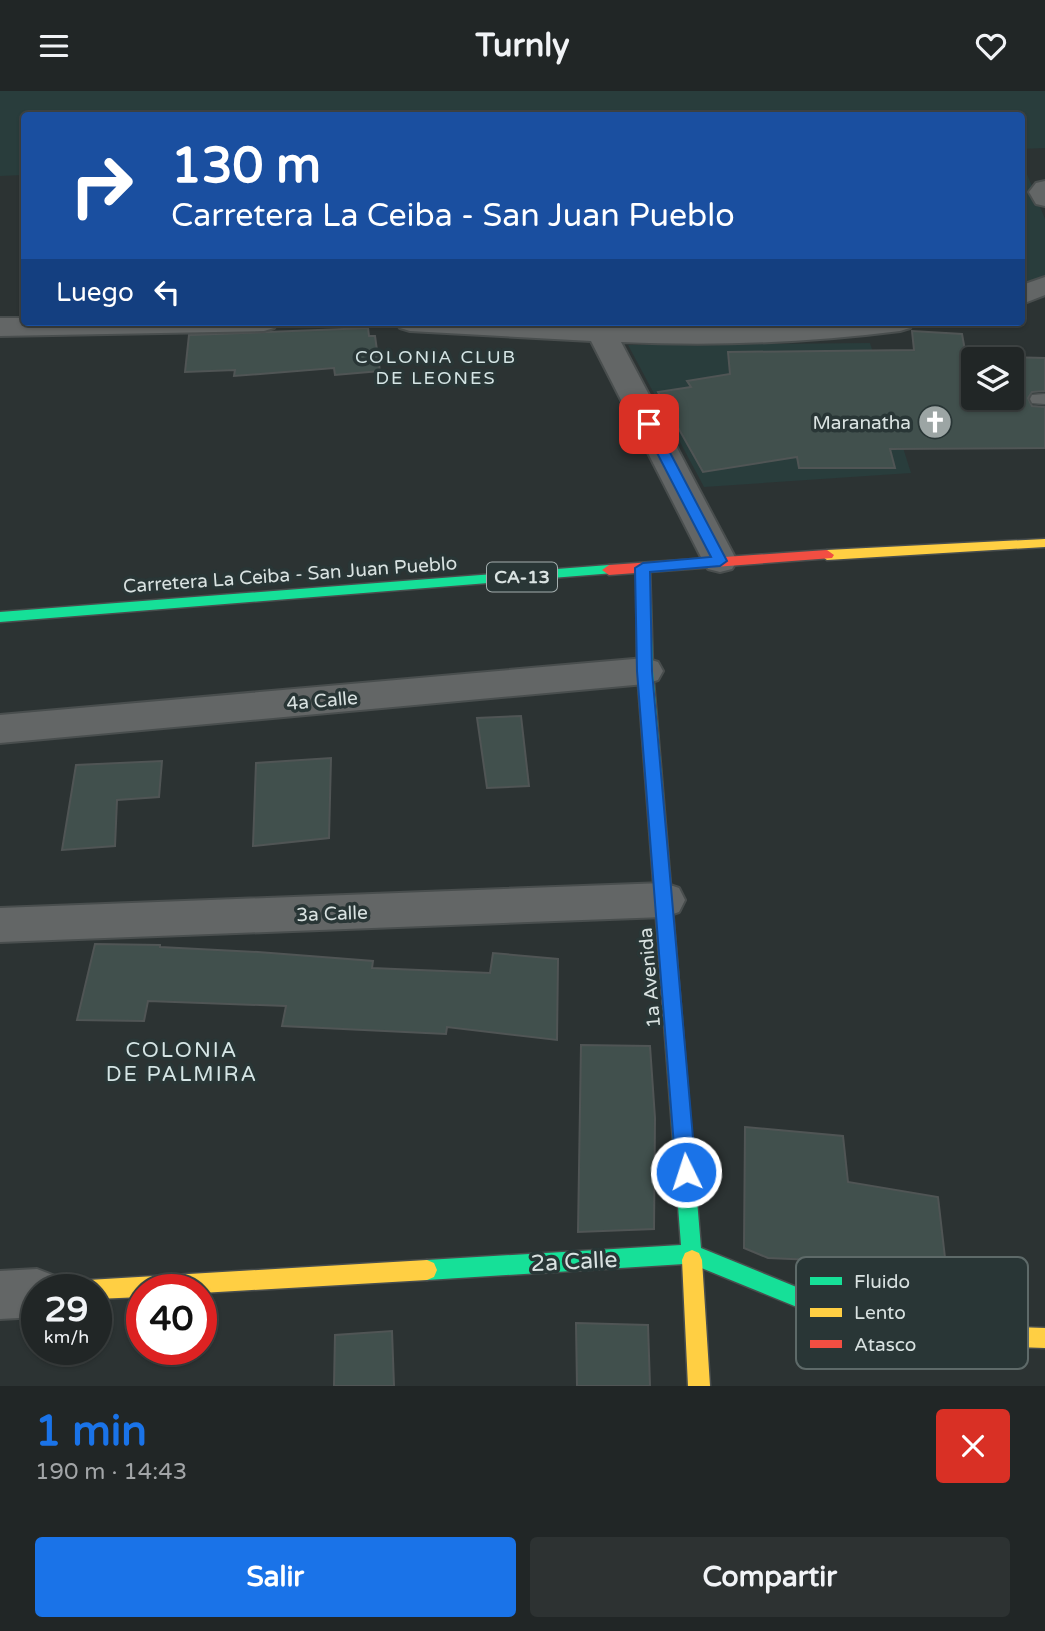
<!DOCTYPE html>
<html lang="es">
<head>
<meta charset="utf-8">
<style>
  :root { --surface:#212626; --page:#2d3232; --text:#f1f3f6; --muted:#a2a5a7; --line:#3e4343; --accent:#1a73e8 }
  body { margin:0; font-family:"Varela Round",sans-serif; background:var(--page); color:var(--text); height:100vh; display:flex; flex-direction:column; font-size:26px; white-space:nowrap }
  * { box-sizing:border-box; margin:0 }
  p { font-size:23px; color:var(--muted) }
  .icon { flex:none; width:38px; height:38px; fill:none; stroke:currentColor; stroke-width:2; stroke-linecap:round; stroke-linejoin:round }
  .map { position:relative; height:1295px; overflow:hidden }
  .drawer { display:flex; flex-direction:column; background:var(--surface); flex:1 }
  .drawer>* { flex:none }
  .guide { position:absolute; left:21px; top:21px; width:1004px; height:214px; border-radius:7px; box-shadow:0 2px 5px #0004,0 0 0 2px var(--line); background:#1a4fa0; color:#fff; overflow:hidden }
  .buttons { position:absolute; left:961px; top:256px; display:grid; gap:14px }
  .buttons a { display:grid; place-items:center; width:63px; height:63px; border-radius:7px; background:var(--surface); box-shadow:0 2px 5px #0004,0 0 0 2px var(--line); font-size:35px }
  .speed { position:absolute; left:21px; top:1183px; display:flex; gap:14px; font-size:35px; font-weight:700; text-align:center }
  .speed>* { display:grid; place-content:center; width:91px; height:91px; border-radius:50%; background:var(--surface); box-shadow:0 2px 5px #0004,0 0 0 2px var(--line); line-height:1 }
  .speed small { font-size:18px; font-weight:400 }
  .speed .limit { border:10px solid #d22; background:#fff; color:#111 }
  .pin { position:absolute; display:grid; place-items:center; width:60px; height:60px; color:#fff; margin:-30px; border-radius:14px; box-shadow:0 4px 10px #0006 }
  .me { position:absolute; width:77px; margin:-38px; rotate:356deg; stroke-linejoin:round; filter:drop-shadow(0 0 5px #0008) }
  .turn { display:flex; align-items:center; gap:24px; height:147px; padding:0 35px; font-size:32px }
  .turn .icon { width:91px; height:91px; stroke-width:2.5 }
  .turn b { display:block; font-size:49px; line-height:60px }
  .then { display:flex; align-items:center; height:66px; padding:0 35px; background:#0003; gap:14px; font-size:26px }
  .round { display:grid; place-items:center; flex:none; width:74px; height:74px; border-radius:7px; background:var(--page) }
  .head { display:flex; align-items:center; justify-content:space-between; height:119px; padding:0 35px }
  h1 { font-size:42px; font-weight:700; line-height:52px; color:var(--accent) }
  .primary-button { display:flex; gap:14px; margin-top:auto; padding:14px 35px }
  .primary-button a { flex:1; height:80px; border-radius:7px; background:var(--accent); color:#fff; font-size:28px; font-weight:700; line-height:80px; text-align:center }
  .primary-button a+a { background:var(--page); color:var(--text) }
  header { display:flex; justify-content:space-between; align-items:center; height:91px; padding:0 35px; background:var(--surface); font-size:32px; font-weight:700 }
  .map>svg:first-child { display:block }
  .built { fill:#293d3c }
  .building { fill:#41504d; stroke:#505555; stroke-width:2; fill-rule:evenodd }
  .lines { fill:none; stroke-linecap:round; stroke-linejoin:round }
  .lane-casing { stroke:#494e4e; stroke-width:3 }
  .street-casing { stroke:#494e4e; stroke-width:4 }
  .fast-casing { stroke:#494e4e; stroke-width:3 }
  .slow-casing { stroke:#494e4e; stroke-width:3 }
  .jam-casing { stroke:#494e4e; stroke-width:3 }
  .lane { fill:#636666; fill-rule:evenodd }
  .street { fill:#636666; fill-rule:evenodd }
  .fast { fill:#16e098; fill-rule:evenodd }
  .slow { fill:#ffcf43; fill-rule:evenodd }
  .jam { fill:#f24e42; fill-rule:evenodd }
  .route { fill:#1a73e8; stroke:#114b97; stroke-width:2 }
  .labels { text-anchor:middle; stroke-width:7; stroke-linejoin:round; paint-order:stroke }
  .far-neighbourhood-label { font-size:18px; letter-spacing:2px; fill:#d5e5e5; stroke:#293636 }
  .shield { fill:#293636; stroke:#a4aeae; stroke-width:2 }
  .shield-label { font-size:18px; font-weight:bold; fill:#d9e2e1 }
  .poi-label { font-size:19px; fill:#d9e2e1; stroke:#293636; text-anchor:end }
  .street-label { font-size:19px; fill:#d9e2e1; stroke:#293636 }
  .neighbourhood-label { font-size:21px; letter-spacing:2px; fill:#d5e5e5; stroke:#293636 }
  .near-street-label { font-size:23px; fill:#d9e2e1; stroke:#293636 }
  .key { fill:#293636; stroke:#5e6a69; stroke-width:2 }
  .key-label { font-size:19px; fill:#d9e2e1 }
</style>
</head>
<body>
<header><svg class="icon" aria-label="menu" viewBox="0 0 24 24"><path d="M4 6h16M4 12h16M4 18h16"/></svg>Turnly<svg class="icon" aria-label="heart" viewBox="0 0 24 24"><path d="M12 20l-8-8c-3-5 5-10 8-4 3-6 11-1 8 4z"/></svg></header>
<div class="map">
<svg width="1045" height="1295" viewBox="0 0 1045 1295">
  <rect width="100%" height="100%" fill="#2c3333"/>
  <!-- built -->
  <path class="built" d="M0,0H1045V57L1022,58V24H24V84L0,85Z
    M1022,78H1025L1045,128V184L1022,193Z
    M870,252L911,382L704,396L628,254Z"/>
  <!-- building -->
  <path class="building" d="M368,237L369,245H375L380,280L335,284L334,277L234,285L235,279L185,281L189,244Z
    M912,240L962,243L966,265L1045,267V300L1032,301L1028,307L1032,315L1045,316V357L890,358L895,377H799L797,366L703,381L658,301L691,296L687,290L730,283L728,261L914,259ZM973,268H1012V306H973Z
    M521,625L529,695L487,697L477,627Z
    M331,667L329,747L253,755L256,672Z
    M162,670L159,706L117,709L115,755L62,759L76,674Z
    M95,853L160,854V856L258,861L373,870L372,877L490,882L493,862L558,868L557,949L447,936L446,943L282,935L286,915L148,910L144,930L77,929Z
    M581,954L650,955L655,1027L654,1138L578,1141Z
    M745,1036L843,1045L848,1091L938,1106L950,1210L887,1202L883,1172L768,1167L744,1157Z
    M576,1232L648,1234L650,1295H577Z
    M392,1240L394,1295H334L335,1244Z"/>
  <g class="lines">
    <!-- lane casing -->
    <g class="lane-casing">
      <path id="lane" d="M1045,303V313L1032,312L1030,308L1032,304Z"/>
    </g>
    <!-- street casing -->
    <g class="street-casing">
      <path id="street" d="M1045,90V115L1036,113L1029,101L1036,92Z
        M1045,186V204L1022,213V194Z
        M0,227H24V231H279L274,237L264,240L0,245Z
        M395,231H557L714,235L915,231L910,237L900,240C807,252 714,255 621,251L737,470L732,478L720,481L708,478L703,470L591,250L410,240L400,237Z
        M645,567L658,571L663,580L658,589L645,593L0,652V624Z
        M664,792L679,797L685,809L679,821L664,826L0,851V817Z
        M37,1178L55,1185L61,1199H37V1226L0,1228V1180Z"/>
    </g>
    <!-- fast casing -->
    <g class="fast-casing">
      <path id="fast" d="M643,472L650,477L653,580L701,1157L875,1228L879,1235L875,1242L868,1245L699,1176L692,1179L684,1173L427,1189L420,1186L417,1179L420,1172L427,1169L681,1154L637,580L636,477Z
        M609,474L614,476L616,479L614,482L0,531V521Z"/>
    </g>
    <!-- slow casing -->
    <g class="slow-casing">
      <path id="slow" d="M1045,448V456L827,469L820,464L827,459Z
        M692,1159L699,1162L702,1169L710,1295H688L682,1169L685,1162Z
        M427,1169L434,1172L437,1179L434,1186L427,1189L201,1202V1199H142V1206L96,1208V1199H78L81,1192L88,1189Z
        M868,1225L883,1231L1045,1237V1257L883,1251L861,1242L857,1235L861,1228Z"/>
    </g>
    <!-- jam casing -->
    <g class="jam-casing">
      <path id="jam" d="M827,459L834,464L832,467L609,484L602,479L609,474Z"/>
    </g>
    <!-- lane -->
    <use href="#lane" class="lane"/>
    <!-- street -->
    <use href="#street" class="street"/>
    <!-- fast -->
    <use href="#fast" class="fast"/>
    <!-- slow -->
    <use href="#slow" class="slow"/>
    <!-- jam -->
    <use href="#jam" class="jam"/>
  </g>
  <!-- route -->
  <path class="route" d="M649,329L655,333L727,470L720,475L650,481L652,580L696,1081L693,1088L686,1090L679,1088L676,1081L637,580L635,477L643,472L711,466L642,333Z"/>
  <!-- icons -->
  <defs>
    <g id="church-disc" transform="scale(1.75)"><circle r="9.5" fill="#9ca5a4" stroke="#293636"/><path d="M-1.2-6h2.4v3.5h3.3v2.4h-3.3V6h-2.4V-.1h-3.3v-2.4h3.3Z" fill="#fff"/></g>
  </defs>
  <g fill-rule="evenodd">
    <use href="#church-disc" x="935" y="331"/>
  </g>
  <g class="labels">
    <!-- far-neighbourhood labels -->
    <g class="far-neighbourhood-label">
      <text x="436" y="272">COLONIA CLUB<tspan x="436" dy="21">DE LEONES</tspan></text>
    </g>
    <!-- shield labels -->
    <rect class="shield" x="487" y="471.5" width="70" height="29" rx="5"/>
    <g class="shield-label">
      <text x="522" y="492">CA-13</text>
    </g>
    <!-- poi labels -->
    <g class="poi-label">
      <text x="911" y="338">Maranatha</text>
    </g>
    <!-- street labels -->
    <g class="street-label">
      <text transform="translate(290 483) rotate(-4)" y="7">Carretera La Ceiba - San Juan Pueblo</text>
      <text transform="translate(322 609) rotate(-5)" y="7">4a Calle</text>
      <text transform="translate(332 822) rotate(-2)" y="7">3a Calle</text>
      <text transform="translate(649 887) rotate(-95)" y="7">1a Avenida</text>
    </g>
    <!-- neighbourhood labels -->
    <g class="neighbourhood-label">
      <text x="182" y="966">COLONIA<tspan x="182" dy="24">DE PALMIRA</tspan></text>
    </g>
    <!-- near-street labels -->
    <g class="near-street-label">
      <text transform="translate(574 1170) rotate(-3)" y="8">2a Calle</text>
    </g>
  </g>
  <!-- legend -->
  <rect x="796" y="1166" width="232" height="112" rx="10" class="key"/>
  <rect x="810" y="1186" width="32" height="8" fill="#16e098"/>
  <rect x="810" y="1217" width="32" height="9" fill="#ffcf43"/>
  <rect x="810" y="1249" width="32" height="8" fill="#f24e42"/>
  <g class="key-label">
    <text x="854" y="1197">Fluido</text>
    <text x="854" y="1228">Lento</text>
    <text x="854" y="1260">Atasco</text>
  </g>
</svg>
<div class="buttons">
<a><svg class="icon" aria-label="layers" viewBox="0 0 24 24"><path d="M12 4l9 5-9 5-9-5zM3 14l9 5 9-5"/></svg></a>
</div>
<div class="speed"><div>29<small>km/h</small></div><div class="limit">40</div></div>
<div class="pin" style="left:649px;top:333px;background:#d93025"><svg class="icon" aria-label="arrive" viewBox="0 0 24 24"><path d="M6 21V4h12l-3 4 3 4H6"/></svg></div>
<svg class="me" style="left:686px;top:1081px" viewBox="-20 -20 40 40"><circle r="17" fill="#1a73e8" stroke="#fff" stroke-width="3"/><path d="M0-11L8 9 0 5-8 9z" fill="#fff"/></svg>
<div class="guide">
<div class="turn"><svg class="icon" aria-label="right" viewBox="0 0 24 24"><path d="M7 20v-9h11M14 6l5 5-5 5"/></svg><div><b>130 m</b>Carretera La Ceiba - San Juan Pueblo</div></div>
<div class="then">Luego<svg class="icon" aria-label="left" viewBox="0 0 24 24"><path d="M17 20v-9H6M10 6l-5 5 5 5"/></svg></div>
</div>
</div>
<section class="drawer">
<div class="head"><div><h1>1 min</h1><p>190 m · 14:43</p></div><a class="round" style="background:#d93025;color:#fff"><svg class="icon" aria-label="close" viewBox="0 0 24 24"><path d="M6 6l12 12M18 6L6 18"/></svg></a></div>
<div class="primary-button"><a>Salir</a><a>Compartir</a></div>
</section>
</body>
</html>
